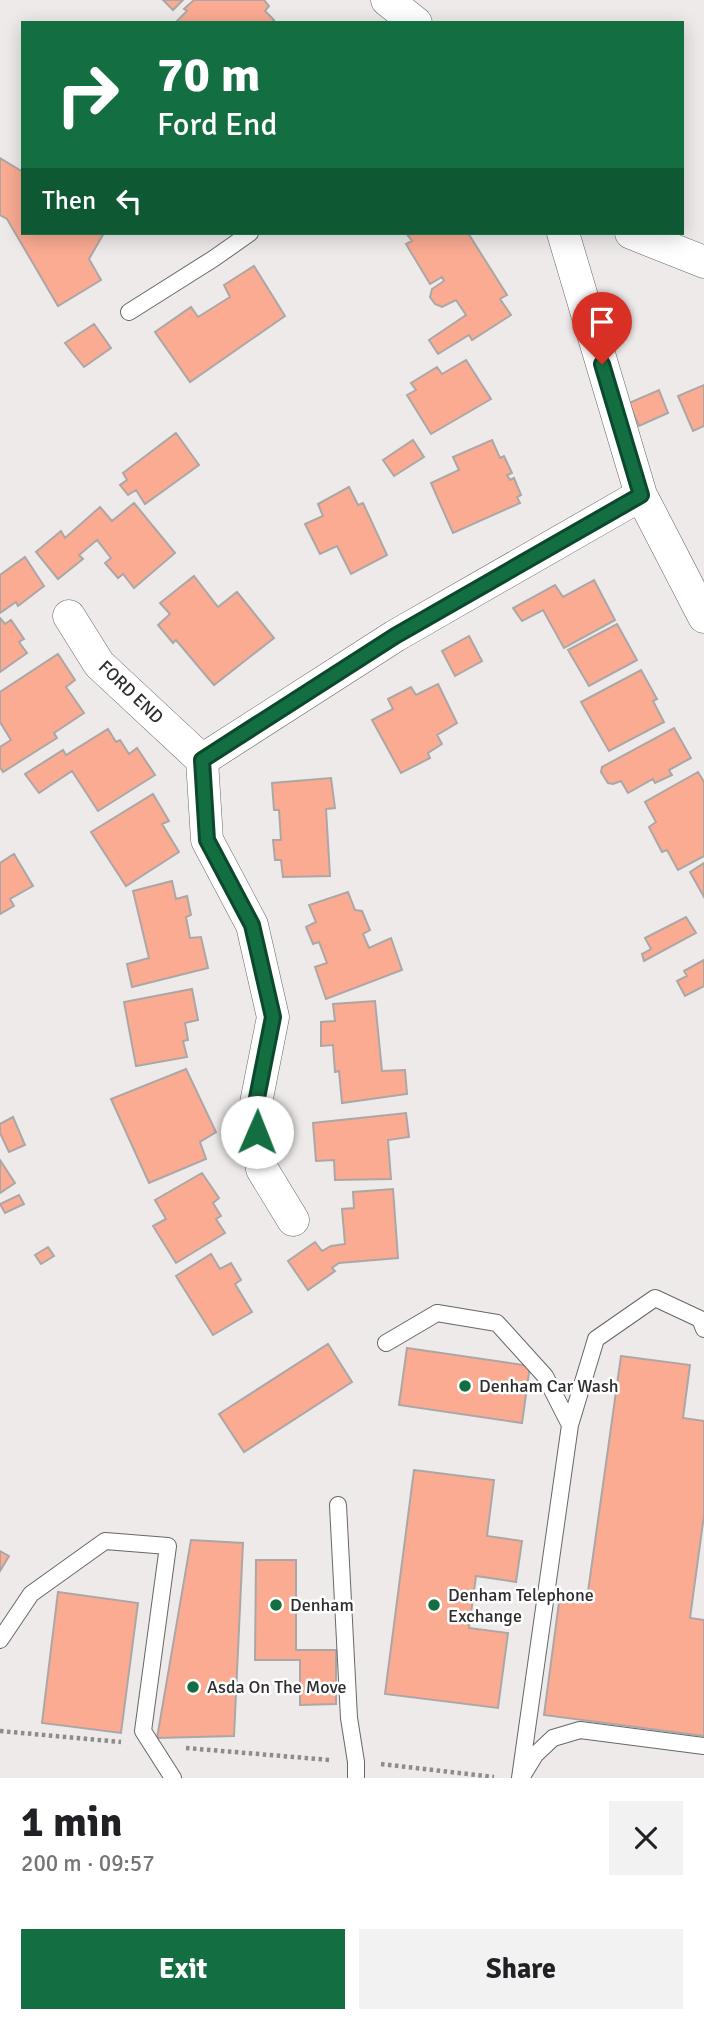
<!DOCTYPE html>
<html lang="en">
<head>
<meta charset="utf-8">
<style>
  :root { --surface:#fff; --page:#f2f2f2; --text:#202124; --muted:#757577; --accent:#136e42 }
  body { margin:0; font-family:Signika,sans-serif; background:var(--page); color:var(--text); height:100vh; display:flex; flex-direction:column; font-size:26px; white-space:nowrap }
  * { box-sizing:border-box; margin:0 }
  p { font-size:23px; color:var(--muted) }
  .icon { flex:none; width:38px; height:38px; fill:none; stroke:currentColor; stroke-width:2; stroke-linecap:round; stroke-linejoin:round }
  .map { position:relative; height:1778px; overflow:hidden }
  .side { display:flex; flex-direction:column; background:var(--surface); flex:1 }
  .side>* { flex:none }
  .banner { position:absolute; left:21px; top:21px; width:663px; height:214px; border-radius:0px; box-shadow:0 4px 18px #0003; background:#136e42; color:#fff; overflow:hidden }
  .pin { position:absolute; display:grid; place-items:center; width:60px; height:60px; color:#fff; margin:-72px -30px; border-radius:50% 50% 50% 0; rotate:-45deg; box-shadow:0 0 7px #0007 }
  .pin .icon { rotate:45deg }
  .me { position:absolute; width:77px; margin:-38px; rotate:1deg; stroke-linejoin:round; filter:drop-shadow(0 0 5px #0008) }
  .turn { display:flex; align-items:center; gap:24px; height:147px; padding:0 21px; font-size:32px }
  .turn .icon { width:91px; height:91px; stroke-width:2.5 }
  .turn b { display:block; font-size:49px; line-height:60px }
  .then { display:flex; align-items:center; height:66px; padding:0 21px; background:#0003; gap:14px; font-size:26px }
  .round { display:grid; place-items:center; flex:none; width:74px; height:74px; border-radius:0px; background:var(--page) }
  .headline { display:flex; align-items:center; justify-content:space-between; height:119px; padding:0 21px }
  h1 { font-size:42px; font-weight:700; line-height:52px }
  .button { display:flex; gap:14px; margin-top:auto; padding:14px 21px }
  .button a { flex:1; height:80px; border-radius:0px; background:var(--accent); color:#fff; font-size:28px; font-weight:700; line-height:80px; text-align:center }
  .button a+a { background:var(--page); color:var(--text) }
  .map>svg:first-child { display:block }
  .building { fill:#fbab92; stroke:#aba7a6; stroke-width:2 }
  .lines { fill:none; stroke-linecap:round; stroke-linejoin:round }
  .lane-casing { stroke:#6a6667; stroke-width:18 }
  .street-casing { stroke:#6a6667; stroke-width:33 }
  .path { stroke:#8e8b8b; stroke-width:4.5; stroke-dasharray:3.5 3.5; stroke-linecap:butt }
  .lane { stroke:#fff; stroke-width:16 }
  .street { stroke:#fff; stroke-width:32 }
  .route-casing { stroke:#0c482b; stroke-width:18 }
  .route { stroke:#136e42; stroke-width:12 }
  .poi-dot { fill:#136e42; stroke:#fff; stroke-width:2.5 }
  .labels { text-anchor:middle; stroke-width:5; stroke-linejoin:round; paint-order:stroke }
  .street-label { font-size:18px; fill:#2f2d2d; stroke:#fff }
  .poi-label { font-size:18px; fill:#2f2d2d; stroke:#fff; text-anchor:start }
</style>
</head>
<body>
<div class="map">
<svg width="704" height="1778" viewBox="0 0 704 1778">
  <rect width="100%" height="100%" fill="#eeeaea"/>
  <!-- building -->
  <path class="building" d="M163,0H183L173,10Z
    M194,0H264L269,6L265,11L274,20L271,23H175L187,11L184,9Z
    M0,158L23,172V233H104L89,259L101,280L58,306L7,219L0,215Z
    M406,233H468L507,295L500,299L511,315L472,340L469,335L438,354L429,340L466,315L456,300L442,307L435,304L430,297L432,289L444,281L442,277L430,284L406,244L412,241Z
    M254,266L285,316L190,382L155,332L191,307L198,317L230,297L224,285Z
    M94,324L111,348L84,367L65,343Z
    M466,360L491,399L431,434L407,395L416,390L411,383L437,367L442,374Z
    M704,385V426L693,431L678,396Z
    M659,390L668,413L639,426L629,403Z
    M176,433L199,465L145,504L136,490L128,495L120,485L127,480L123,473Z
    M413,440L424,457L394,476L383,460Z
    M492,440L500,458L504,456L512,473L507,475L510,480L514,478L521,495L517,497L520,503L453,533L431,483L459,470L453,457Z
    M349,487L358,505L363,503L387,555L351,574L337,546L320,554L305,524L323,516L318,504Z
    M134,503L175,553L134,588L123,574L118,578L105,563L111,558L97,540L79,555L83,559L58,579L36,552L61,531L65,538L100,507L112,521Z
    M25,557L44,586L18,606L16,602L0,613V575Z
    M194,576L218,607L237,592L274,638L214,685L176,640L173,643L158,625L170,614L160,603Z
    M594,580L615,620L564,648L543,610L522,621L513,608L555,585L563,597Z
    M0,618L5,624L11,620L24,639L19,642L27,653L0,672Z
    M617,624L637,660L589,686L568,650Z
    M469,636L482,661L455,676L442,651Z
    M58,654L75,680L66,687L84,713L54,733L57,738L3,772L0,767V747L11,740L0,722V692Z
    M641,670L657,699L653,701L664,722L609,751L581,702Z
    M438,684L457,723L437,735L442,744L428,753L430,758L401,773L372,720L393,709L388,699L411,687L416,695Z
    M674,728L691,758L669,770L672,775L655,783L653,779L628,793L621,781L613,784L608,783L601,772L602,767Z
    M108,729L116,742L120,740L129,754L137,748L155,775L98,811L72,771L39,793L25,774L63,750L66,755Z
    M698,772L704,782V856L678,870L667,850L662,852L649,827L656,822L645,802Z
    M331,778L335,808L326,809L330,876L283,877L281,860H275L273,840H281L279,810H274L272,783Z
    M153,794L169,821L162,824L179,852L126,886L91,832Z
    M14,854L33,886L10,899L14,906L0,914V863Z
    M704,863V897L690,872Z
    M172,881L176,899L187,896L191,915L186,917L190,938L201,937L208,968L132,987L127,964L149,958L133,891Z
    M348,892L355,910L362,911L370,930L363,934L369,948L391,938L402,970L326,999L315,967L327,963L319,942L313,944L306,927L316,922L309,905Z
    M686,917L696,933L644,961L642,954L651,949L645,938Z
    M704,960V986L685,996L677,981L687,976L684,971Z
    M192,989L198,1020L185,1023L188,1040L183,1041L187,1057L136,1066L124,1002Z
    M375,1001L382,1071L405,1070L407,1094L342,1103L339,1071L335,1072L333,1045L321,1046V1022L335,1021L333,1004Z
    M186,1069L216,1132L200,1142L206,1159L149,1183L111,1099Z
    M406,1113L409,1137L388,1140L391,1179L335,1180L334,1160L316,1161L313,1123Z
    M13,1117L25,1145L9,1152L0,1133V1124Z
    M0,1160L15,1183L0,1193Z
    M202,1173L219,1198L213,1203L221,1216L216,1219L225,1233L176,1263L153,1226L166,1219L155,1200Z
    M393,1189L398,1258L339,1263L332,1268L335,1271L308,1290L288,1261L315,1242L322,1251L331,1246L345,1244L342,1209L354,1208L353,1192Z
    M19,1195L24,1204L5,1213L0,1204Z
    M48,1247L54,1256L41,1264L35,1255Z
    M211,1254L220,1269L231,1263L241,1280L235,1284L252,1312L213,1335L176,1276Z
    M328,1344L352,1382L244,1452L219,1414Z
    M407,1348L530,1366L522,1423L399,1405Z
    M621,1356L690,1365L683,1418L704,1421V1515L690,1618L704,1620V1736L544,1715L560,1595L587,1599Z
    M414,1470L494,1480L487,1536L522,1541L516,1582L476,1576L469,1628L508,1633L498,1708L385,1694Z
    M191,1540L243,1543L234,1736L157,1738Z
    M0,1551L9,1556L0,1571Z
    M256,1560H296V1650H336V1704L300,1705V1660H255Z
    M58,1592L138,1603L121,1733L42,1723Z"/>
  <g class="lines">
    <!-- lane casing -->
    <g class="lane-casing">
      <path id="lane" d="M129,312L213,259L250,233
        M386,1343L437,1313L497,1323L545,1376L570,1425L520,1778
        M570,1425L596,1339L655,1298L700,1319L704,1329
        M338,1505L349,1718L356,1762V1778
        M0,1640L31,1594L105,1541L168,1546L143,1731L173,1778
        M524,1773L535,1755L553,1738L580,1730L704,1746"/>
    </g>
    <!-- street casing -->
    <g class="street-casing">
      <path id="street" d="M387,0L416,23
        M563,233L641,495L704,617
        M631,233L704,262
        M69,616L99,664L202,760
        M293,1220L262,1169L254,1113L273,1017L252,925L207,840L202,760L395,636L641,495"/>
    </g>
    <!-- path -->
    <path class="path" d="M0,1731L121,1742
      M186,1748L330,1760
      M381,1764L494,1777"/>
    <!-- lane -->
    <use href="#lane" class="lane"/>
    <!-- street -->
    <use href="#street" class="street"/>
  </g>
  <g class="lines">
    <!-- route casing -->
    <g class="route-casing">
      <path id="route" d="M257,1132L254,1113L273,1017L252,925L207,840L202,760L395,636L641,495L602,364"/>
    </g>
    <!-- route -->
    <use href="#route" class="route"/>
  </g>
  <!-- markers -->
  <g class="poi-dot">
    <circle cx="465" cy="1386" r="7"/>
    <circle cx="276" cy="1605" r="7"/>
    <circle cx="434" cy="1605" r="7"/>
    <circle cx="193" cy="1687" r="7"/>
  </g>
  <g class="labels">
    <!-- street labels -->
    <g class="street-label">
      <text transform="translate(131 692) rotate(44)" y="6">FORD END</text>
    </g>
    <!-- poi labels -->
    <g class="poi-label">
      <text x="479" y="1392">Denham Car Wash</text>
      <text x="448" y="1601">Denham Telephone<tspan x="448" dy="21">Exchange</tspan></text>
      <text x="290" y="1611">Denham</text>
      <text x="207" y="1693">Asda On The Move</text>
    </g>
  </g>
</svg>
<div class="pin" style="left:602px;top:364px;background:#d93025"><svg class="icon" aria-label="arrive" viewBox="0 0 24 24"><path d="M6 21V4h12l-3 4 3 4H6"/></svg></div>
<svg class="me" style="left:257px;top:1132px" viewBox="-20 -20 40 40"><circle r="19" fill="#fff"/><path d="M0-13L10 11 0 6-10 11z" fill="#136e42"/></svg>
<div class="banner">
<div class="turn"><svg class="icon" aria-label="right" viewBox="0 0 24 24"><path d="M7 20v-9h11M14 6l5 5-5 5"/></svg><div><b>70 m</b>Ford End</div></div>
<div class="then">Then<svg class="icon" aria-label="left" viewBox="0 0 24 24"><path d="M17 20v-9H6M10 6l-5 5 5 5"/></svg></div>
</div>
</div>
<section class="side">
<div class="headline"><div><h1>1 min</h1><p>200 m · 09:57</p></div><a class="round"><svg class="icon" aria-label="close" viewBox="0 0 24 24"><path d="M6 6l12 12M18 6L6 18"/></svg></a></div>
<div class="button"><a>Exit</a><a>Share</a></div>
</section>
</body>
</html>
